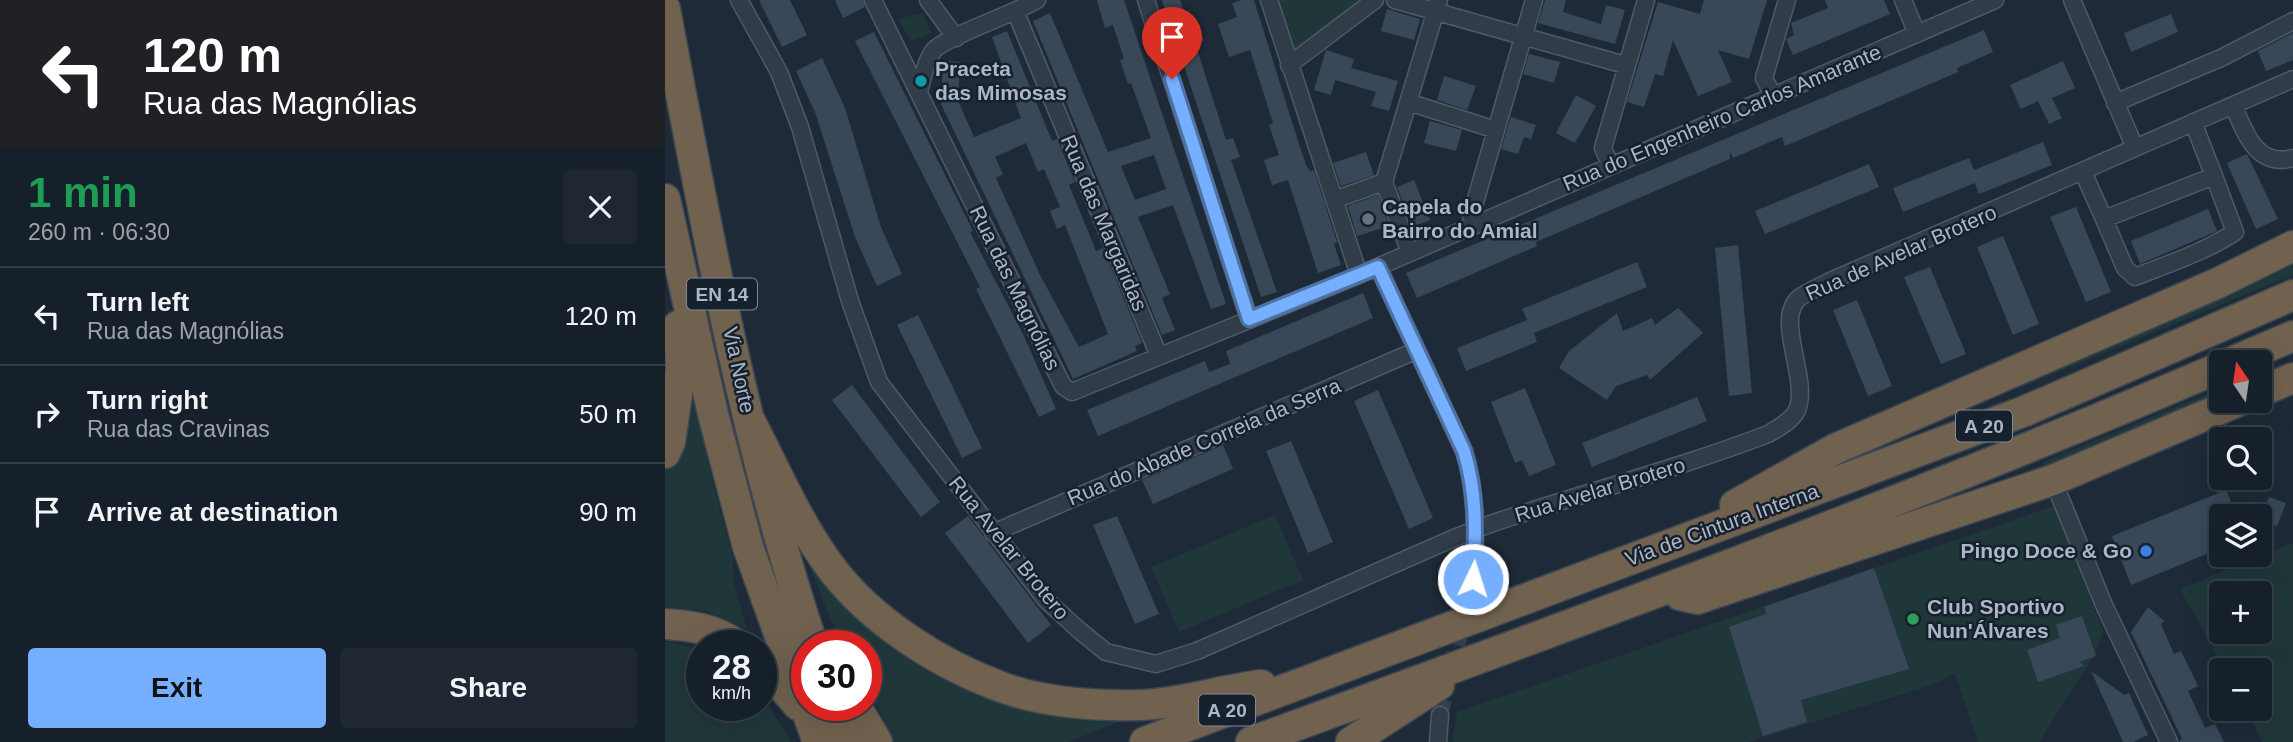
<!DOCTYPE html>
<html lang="en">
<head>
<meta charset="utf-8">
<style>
  :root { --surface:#16202a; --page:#1f2832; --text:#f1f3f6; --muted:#9ea3a8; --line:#353e47; --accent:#77afff }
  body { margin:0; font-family:Helvetica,sans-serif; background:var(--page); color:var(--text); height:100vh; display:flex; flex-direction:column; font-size:26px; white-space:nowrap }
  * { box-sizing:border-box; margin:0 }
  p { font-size:23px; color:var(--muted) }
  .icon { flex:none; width:38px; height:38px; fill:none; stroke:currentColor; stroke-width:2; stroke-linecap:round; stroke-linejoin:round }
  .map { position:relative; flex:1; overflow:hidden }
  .panel { display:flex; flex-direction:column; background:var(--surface); width:665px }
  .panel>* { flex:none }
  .guide { background:#202124; color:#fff; overflow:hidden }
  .needle { width:46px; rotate:347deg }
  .controls { position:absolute; left:1544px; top:350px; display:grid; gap:14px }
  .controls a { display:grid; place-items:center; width:63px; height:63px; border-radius:7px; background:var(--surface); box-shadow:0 7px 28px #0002,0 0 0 2px var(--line); font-size:35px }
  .speed { position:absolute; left:21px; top:630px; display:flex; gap:14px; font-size:35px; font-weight:700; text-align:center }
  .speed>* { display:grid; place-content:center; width:91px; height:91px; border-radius:50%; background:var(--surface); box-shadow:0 7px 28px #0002,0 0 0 2px var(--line); line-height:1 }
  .speed small { font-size:18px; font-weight:400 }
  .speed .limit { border:10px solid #d22; background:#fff; color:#111 }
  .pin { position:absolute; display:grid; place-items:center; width:60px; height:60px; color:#fff; margin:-72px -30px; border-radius:50% 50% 50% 0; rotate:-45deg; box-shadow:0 0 7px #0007 }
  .pin .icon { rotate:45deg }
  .me { position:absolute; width:77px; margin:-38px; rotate:4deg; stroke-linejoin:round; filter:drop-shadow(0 0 5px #0008) }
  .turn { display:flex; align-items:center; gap:24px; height:147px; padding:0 28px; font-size:32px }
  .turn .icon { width:91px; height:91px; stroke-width:2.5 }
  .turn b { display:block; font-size:49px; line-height:60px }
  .round { display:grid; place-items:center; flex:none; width:74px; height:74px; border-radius:7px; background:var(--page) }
  .overview { display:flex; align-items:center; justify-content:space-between; height:119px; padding:0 28px }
  h1 { font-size:42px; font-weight:700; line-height:52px; color:#1e9e55 }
  .button { display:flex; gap:14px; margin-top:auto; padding:14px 28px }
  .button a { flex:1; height:80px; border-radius:7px; background:var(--accent); color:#111; font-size:28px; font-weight:700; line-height:80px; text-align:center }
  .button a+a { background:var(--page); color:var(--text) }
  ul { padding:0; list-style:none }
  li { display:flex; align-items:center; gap:21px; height:98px; padding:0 28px; border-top:2px solid var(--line) }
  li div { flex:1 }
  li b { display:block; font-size:26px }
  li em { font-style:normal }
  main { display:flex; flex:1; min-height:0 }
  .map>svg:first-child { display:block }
  .green { fill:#20373a; fill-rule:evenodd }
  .building { fill:#394859; fill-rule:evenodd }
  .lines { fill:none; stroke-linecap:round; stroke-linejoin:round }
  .street-tunnel { stroke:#333f4d; stroke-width:16; stroke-dasharray:16 8; stroke-linecap:butt }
  .street-casing { stroke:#4f5967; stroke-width:19 }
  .highway-casing { stroke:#3c4653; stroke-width:33 }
  .street { stroke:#313c49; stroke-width:16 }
  .highway { stroke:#70624e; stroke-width:30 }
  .street-bridge-casing { stroke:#4f5967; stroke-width:19; stroke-linecap:butt }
  .street-bridge { stroke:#313c49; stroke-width:16 }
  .route-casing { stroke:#4d72a6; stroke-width:18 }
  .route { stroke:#77afff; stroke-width:12 }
  .culture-dot { fill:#0f9aa8; stroke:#17212d; stroke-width:2.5 }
  .worship-dot { fill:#6b7280; stroke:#17212d; stroke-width:2.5 }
  .shop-dot { fill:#3f7fe0; stroke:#17212d; stroke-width:2.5 }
  .leisure-dot { fill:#2e9e5b; stroke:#17212d; stroke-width:2.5 }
  .labels { text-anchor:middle; stroke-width:5; stroke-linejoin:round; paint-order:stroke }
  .shield { fill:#17212d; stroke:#7f8998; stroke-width:2 }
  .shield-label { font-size:19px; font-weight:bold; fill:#abb6c6 }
  .poi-label { font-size:21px; font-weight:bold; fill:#abb6c6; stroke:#17212d; text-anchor:start }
  .street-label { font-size:21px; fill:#abb6c6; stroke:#17212d }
</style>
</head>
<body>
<main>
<section class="panel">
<div class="guide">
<div class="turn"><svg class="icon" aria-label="left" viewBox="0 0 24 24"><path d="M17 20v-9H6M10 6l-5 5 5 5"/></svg><div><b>120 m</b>Rua das Magnólias</div></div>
</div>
<div class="overview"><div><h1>1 min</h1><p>260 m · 06:30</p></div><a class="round"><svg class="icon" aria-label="close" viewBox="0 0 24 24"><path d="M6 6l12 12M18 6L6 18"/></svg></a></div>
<ul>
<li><svg class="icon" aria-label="left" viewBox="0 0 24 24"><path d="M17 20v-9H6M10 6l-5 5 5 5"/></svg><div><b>Turn left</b><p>Rua das Magnólias</p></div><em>120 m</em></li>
<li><svg class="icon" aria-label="right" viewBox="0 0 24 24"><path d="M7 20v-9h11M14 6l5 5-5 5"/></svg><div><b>Turn right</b><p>Rua das Cravinas</p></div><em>50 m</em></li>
<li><svg class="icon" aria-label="arrive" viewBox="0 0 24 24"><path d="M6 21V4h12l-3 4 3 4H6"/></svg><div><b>Arrive at destination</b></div><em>90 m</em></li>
</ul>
<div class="button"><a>Exit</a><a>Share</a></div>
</section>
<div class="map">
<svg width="1628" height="742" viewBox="0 0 1628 742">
  <rect width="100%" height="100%" fill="#1e2a38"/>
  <!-- green -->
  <path class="green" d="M613,0H699L630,51Z
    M257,13L267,33L246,41L233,19Z
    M1628,255V275L1355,388L1360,382Z
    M1556,388V396L1380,467L1378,462Z
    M29,392L45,471L68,560V580L82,629L40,611L0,607V470L15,436Z
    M1389,506L1438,631L1430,654L1374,742H1313L1290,673L1267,685L1083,742H787L792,712Z
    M610,515L638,580L514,632L486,567Z
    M134,540C144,556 153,575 165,590C204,635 265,682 323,696C370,707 419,710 466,717L403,742H229L201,683V646H182L165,618Z
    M1628,543V742H1597L1581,709H1594V670H1560L1515,589ZM1556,593H1594V632H1556Z
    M4,642L37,650V705H96V694L126,742H0V643Z"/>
  <!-- building -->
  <path class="building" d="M94,0H125L142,35L117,47Z
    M170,0H198L200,7L178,18Z
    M432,0H459L561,304L546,309L508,205L473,217L505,294L497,298L510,330L497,335L368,21L385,13L443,152L486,138L466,83L463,84L455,60L459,59L448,25L440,28ZM489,155L501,189L470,200L456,166Z
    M497,0H515L525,30L534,27L539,41L530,43L561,140L568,138L575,157L566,160L612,292L596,297Z
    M577,0H589L633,141L641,165L645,171L649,170L672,242L669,244L676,265L653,273L623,180L607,185L599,160L614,155L604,125L608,123L585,50L564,57L553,24L572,17L567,3Z
    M880,0H901L898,12L936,24L941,5L960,10L950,44L873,23Z
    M1039,0H1102L1084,59L1053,50L1067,82L1033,96L1008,40L998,76L990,74L979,107L962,102L993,2L1035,14Z
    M1160,0H1219L1225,14L1128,55L1121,39L1129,35L1126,23L1163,8Z
    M722,9L755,19L749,40L716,31Z
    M1506,14L1513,32L1466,52L1459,33Z
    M1319,30L1328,52L1292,68L1293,72L1120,146L1117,137L1068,158L1065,151V159L871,242L872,246L752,298L741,273Z
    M342,31L387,141L392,139L410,182L404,185L431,251L438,248L477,343L470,346L472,351L408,379L276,104L278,61L295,62L293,101L309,137L356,118L327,37ZM361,143L373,172L379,169L395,207L385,211L392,229L400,225L443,334L414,347L375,275L331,178L338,174L330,157Z
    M209,32L308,231L305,232L359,336L391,409L374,417L311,289L315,287L190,41Z
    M1628,33V60L1601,71L1593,51Z
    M661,50L689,59L686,68L733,81L724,111L706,106L711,92L670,80L666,95L649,90Z
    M864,54L895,62L889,83L858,74Z
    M157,58L180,108L216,227L237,274L212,286L190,237L150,112L131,71Z
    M1398,61L1410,88L1387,98L1397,118L1384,124L1373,101L1356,109L1345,85Z
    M779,76L811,86L802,110L772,100Z
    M911,95L931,106L910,143L891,133Z
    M846,117L871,125L866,139L859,137L853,154L836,149Z
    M765,121L797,130L791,151L759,143Z
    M1378,142L1387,165L1314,194L1310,183L1238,212L1228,188L1304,158L1309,170Z
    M701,152L709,175L676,186L668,163Z
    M1582,154L1613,219L1591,229L1562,163Z
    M1204,164L1214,187L1100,234L1090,211Z
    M749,180L765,220L747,227L732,187Z
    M713,195L724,226L692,236L683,206Z
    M1411,207L1446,292L1421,302L1385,217Z
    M1543,209L1552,231L1475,264L1466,241Z
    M1338,236L1374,324L1348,335L1312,247Z
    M1073,245L1087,393L1064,396L1050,248Z
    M972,262L982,287L869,333L872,342L801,371L792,348L862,320L857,309Z
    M1265,267L1301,354L1276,364L1239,277Z
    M698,293L708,318L433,436L422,410L540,361L544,372L565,364L561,351Z
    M1192,300L1227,386L1203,396L1168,310Z
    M1013,308L1038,333L985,380L982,375L951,386L942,400L894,368L904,351L952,313L958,331L987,318L990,325Z
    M253,315L317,448L297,458L232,325Z
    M187,385L275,502L256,517L167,400Z
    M860,388L891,465L864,476L857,460L850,463L826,402Z
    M713,390L768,518L744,529L689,401Z
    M1032,397L1042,421L927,467L917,443Z
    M626,441L668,542L643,553L601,451Z
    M558,445L568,469L488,504L477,480Z
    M1561,490L1572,516H1556V548L1466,585L1447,536Z
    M1604,497L1621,503L1612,526L1595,519Z
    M303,516L386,625L363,643L280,533Z
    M452,516L494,614L470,624L428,525Z
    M1209,568L1244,669L1136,700L1142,722L1098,736L1064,627L1101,614L1099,607Z
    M1483,607L1499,621L1496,624L1509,654L1516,651L1533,686L1523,691L1540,728L1550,724L1559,742H1514L1517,739L1466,632Z
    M1417,616L1431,656L1414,662L1419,666L1373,682L1362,650L1395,638L1391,625Z
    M1426,671L1459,695L1464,693L1483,735L1468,742H1458Z"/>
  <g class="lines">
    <!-- street-tunnel -->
    <path class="street-tunnel" d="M775,715L808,579"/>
    <!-- street casing -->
    <g class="street-casing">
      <path id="street" d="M74,0L114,72L135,127L185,301L214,382L381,600L415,631L441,652L491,664L532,651L789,538
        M208,0L398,386L407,392L694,275L1330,0
        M263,0L291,38
        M481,0L584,319
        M604,0L694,275
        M730,0L960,65
        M1238,0L1252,34
        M1407,0L1470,148
        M351,13L494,356
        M624,65L710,0
        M254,91C258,79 261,59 269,50C282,36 349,14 372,0
        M1108,96L1099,78L1122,0
        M743,102L831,130
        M1450,103L1556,58L1628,21
        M1568,105C1580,132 1591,168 1628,158
        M946,166L938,148L981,0
        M1418,172L1439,219L1549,176L1528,122
        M719,182L774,0
        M669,200L719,182L745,253
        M1439,219L1460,268L1470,277C1503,264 1540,252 1570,232L1549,176
        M811,225L806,216L869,0
        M713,267L799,451C812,493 811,535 808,579
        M1388,480L1439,605L1504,742
        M825,524C918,493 1012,469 1103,434C1113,428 1127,421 1132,410C1145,379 1109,320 1134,298C1142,292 1154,287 1163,282L1628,79
        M328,533L750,351
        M773,742L775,715"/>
    </g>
    <!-- highway casing -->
    <g class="highway-casing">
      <path id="highway" d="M0,9C40,222 79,439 148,646
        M0,199L48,414L83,547L153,742
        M1567,362L1628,336
        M1594,392L1628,378
        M85,421C110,469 132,521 164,565C205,621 275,665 339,688C381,703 432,706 476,705C513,704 557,690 596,685
        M0,453L5,442L16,367L13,326
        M1070,505L1170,449L1553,283L1628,246
        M1015,595L1032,599L1388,480L1574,401
        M0,624C29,626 50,629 74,646
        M96,662L133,705
        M168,705L180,742
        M190,705L212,742
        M480,742L1360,411L1628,295
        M586,742C912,623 1237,504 1556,367
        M686,742L774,685"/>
    </g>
    <!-- street -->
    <use href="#street" class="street"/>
    <!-- highway -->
    <use href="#highway" class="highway"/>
    <!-- street-bridge casing -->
    <g class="street-bridge-casing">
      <path id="street-bridge" d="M789,538L825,524"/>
    </g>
    <!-- street-bridge -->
    <use href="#street-bridge" class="street-bridge"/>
  </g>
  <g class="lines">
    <!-- route casing -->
    <g class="route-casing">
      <path id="route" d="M507,79L584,319L713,267L799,451C812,493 811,535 808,579"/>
    </g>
    <!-- route -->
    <use href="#route" class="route"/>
  </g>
  <!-- markers -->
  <circle class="culture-dot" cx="256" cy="81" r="7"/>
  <circle class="worship-dot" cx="703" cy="219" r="7"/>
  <circle class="shop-dot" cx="1481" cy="551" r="7"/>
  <circle class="leisure-dot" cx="1248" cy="619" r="7"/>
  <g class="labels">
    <!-- shield labels -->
    <g class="shield">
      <rect x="22" y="278.5" width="70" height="31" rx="5"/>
      <rect x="1291" y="410.5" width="56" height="31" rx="5"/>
      <rect x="534" y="694.5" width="56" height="31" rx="5"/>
    </g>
    <g class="shield-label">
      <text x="57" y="301">EN 14</text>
      <text x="1319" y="433">A 20</text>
      <text x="562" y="717">A 20</text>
    </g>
    <!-- poi labels -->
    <g class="poi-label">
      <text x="270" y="76">Praceta<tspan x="270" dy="24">das Mimosas</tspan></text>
      <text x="717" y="214">Capela do<tspan x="717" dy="24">Bairro do Amial</tspan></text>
      <text x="1467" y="558" text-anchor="end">Pingo Doce &amp; Go</text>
      <text x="1262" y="614">Club Sportivo<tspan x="1262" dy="24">Nun'Álvares</tspan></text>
    </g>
    <!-- street labels -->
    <g class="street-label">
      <text transform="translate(1057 118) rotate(-23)" y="7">Rua do Engenheiro Carlos Amarante</text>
      <text transform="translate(439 223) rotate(67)" y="7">Rua das Margaridas</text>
      <text transform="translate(1236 253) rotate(-24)" y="7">Rua de Avelar Brotero</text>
      <text transform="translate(350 288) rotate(64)" y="7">Rua das Magnólias</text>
      <text transform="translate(74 370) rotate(78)" y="7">Via Norte</text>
      <text transform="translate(539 442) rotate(-23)" y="7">Rua do Abade Correia da Serra</text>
      <text transform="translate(935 490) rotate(-17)" y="7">Rua Avelar Brotero</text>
      <text transform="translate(1057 525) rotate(-20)" y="7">Via de Cintura Interna</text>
      <text transform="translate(344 548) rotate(51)" y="7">Rua Avelar Brotero</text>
    </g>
  </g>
</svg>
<div class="controls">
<a><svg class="needle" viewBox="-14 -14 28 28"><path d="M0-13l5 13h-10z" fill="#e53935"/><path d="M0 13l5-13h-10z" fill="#9ea3a8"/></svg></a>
<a><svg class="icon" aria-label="search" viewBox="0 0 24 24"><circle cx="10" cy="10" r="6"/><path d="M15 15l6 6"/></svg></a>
<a><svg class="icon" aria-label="layers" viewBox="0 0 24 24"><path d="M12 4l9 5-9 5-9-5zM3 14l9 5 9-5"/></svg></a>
<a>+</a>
<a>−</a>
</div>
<div class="speed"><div>28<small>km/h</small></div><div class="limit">30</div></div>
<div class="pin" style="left:507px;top:79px;background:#d93025"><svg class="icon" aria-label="arrive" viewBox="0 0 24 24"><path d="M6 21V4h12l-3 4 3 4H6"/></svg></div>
<svg class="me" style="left:808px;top:579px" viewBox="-20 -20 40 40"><circle r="17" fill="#77afff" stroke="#fff" stroke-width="3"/><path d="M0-11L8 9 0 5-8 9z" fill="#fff"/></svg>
</div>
</main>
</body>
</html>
